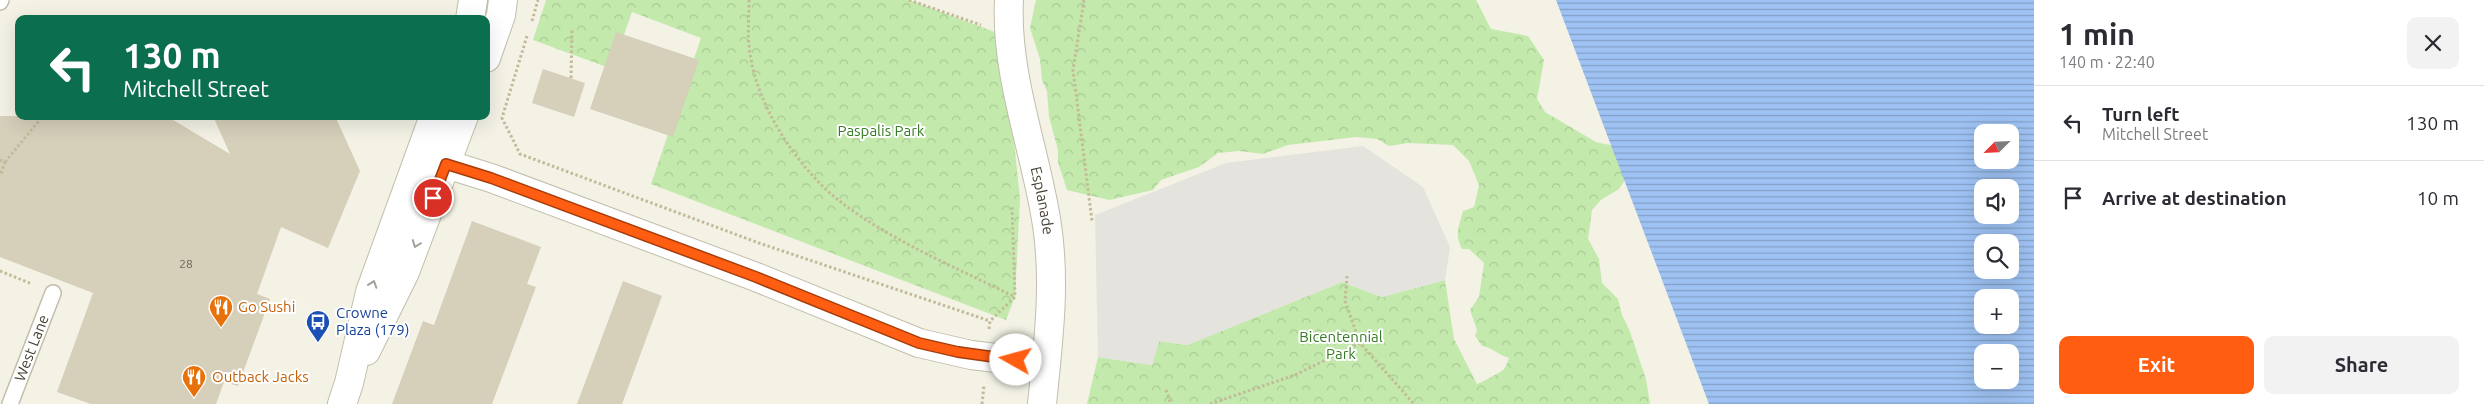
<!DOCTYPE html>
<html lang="en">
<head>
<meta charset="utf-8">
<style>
  :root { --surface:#fff; --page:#f2f2f3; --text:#2b2b33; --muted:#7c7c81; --line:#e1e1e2; --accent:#ff5d11 }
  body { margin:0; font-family:Ubuntu,sans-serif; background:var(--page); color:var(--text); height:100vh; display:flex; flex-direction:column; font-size:19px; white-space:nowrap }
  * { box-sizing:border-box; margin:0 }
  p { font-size:16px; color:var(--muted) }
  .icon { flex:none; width:28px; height:28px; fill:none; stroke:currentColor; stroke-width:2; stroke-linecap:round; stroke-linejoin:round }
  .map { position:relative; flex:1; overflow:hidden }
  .panel { display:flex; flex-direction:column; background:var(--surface); width:450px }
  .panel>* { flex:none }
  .top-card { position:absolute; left:15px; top:15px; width:475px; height:105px; border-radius:10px; box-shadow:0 5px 20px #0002; background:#0b6e4f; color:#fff; overflow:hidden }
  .needle { width:32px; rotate:246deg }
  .controls { position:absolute; left:1974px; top:124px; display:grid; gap:10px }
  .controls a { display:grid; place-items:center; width:45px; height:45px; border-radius:10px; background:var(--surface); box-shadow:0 5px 20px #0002; font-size:25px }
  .pin { position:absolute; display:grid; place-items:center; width:42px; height:42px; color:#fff; margin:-21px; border:2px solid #fff; border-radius:50%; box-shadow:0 1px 5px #0007 }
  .me { position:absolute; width:55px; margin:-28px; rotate:277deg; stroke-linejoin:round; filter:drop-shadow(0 0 4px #0008) }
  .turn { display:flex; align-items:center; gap:18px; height:105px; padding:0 25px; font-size:22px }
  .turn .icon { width:65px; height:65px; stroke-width:2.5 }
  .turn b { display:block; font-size:35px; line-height:42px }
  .round { display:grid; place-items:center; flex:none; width:52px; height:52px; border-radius:10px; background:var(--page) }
  .headline { display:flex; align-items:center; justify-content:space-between; height:85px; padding:0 25px }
  h1 { font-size:30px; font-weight:700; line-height:38px }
  .cta { display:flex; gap:10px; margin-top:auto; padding:10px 25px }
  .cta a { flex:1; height:58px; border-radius:10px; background:var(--accent); color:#fff; font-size:20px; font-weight:700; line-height:58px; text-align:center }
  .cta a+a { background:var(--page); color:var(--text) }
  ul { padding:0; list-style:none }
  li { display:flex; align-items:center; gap:15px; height:75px; padding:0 25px; border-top:1px solid var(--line) }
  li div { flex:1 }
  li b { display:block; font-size:19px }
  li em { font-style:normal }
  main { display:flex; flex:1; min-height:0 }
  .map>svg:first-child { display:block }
  .forest { fill:url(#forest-crowns) }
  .parking { fill:#e4e3de }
  .water { fill:url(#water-rules); fill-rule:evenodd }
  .building { fill:#d6cfba }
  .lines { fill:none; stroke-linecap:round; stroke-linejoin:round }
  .service-casing { stroke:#c2beaa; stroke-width:18 }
  .minor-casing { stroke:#c2beaa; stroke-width:30 }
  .tertiary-casing { stroke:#c2beaa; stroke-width:30 }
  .path { stroke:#c2ba98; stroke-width:3; stroke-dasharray:2.5 2.5; stroke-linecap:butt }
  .service { stroke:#fff; stroke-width:15 }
  .minor { stroke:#fff; stroke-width:28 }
  .tertiary { stroke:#fff; stroke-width:28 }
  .oneway { stroke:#a2a09a }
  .route-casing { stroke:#a63c0b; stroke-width:12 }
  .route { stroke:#ff5d11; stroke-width:9 }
  .labels { text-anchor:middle; stroke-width:4; stroke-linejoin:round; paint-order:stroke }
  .number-label { font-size:12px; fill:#6a6556 }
  .park-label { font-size:15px; fill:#377b25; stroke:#fff }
  .street-label { font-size:15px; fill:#464234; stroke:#fff }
  .food-label { font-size:15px; fill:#c56008; stroke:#fff; text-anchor:start }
  .transit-label { font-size:15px; fill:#164399; stroke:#fff; text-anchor:start }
</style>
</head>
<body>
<main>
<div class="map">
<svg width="2034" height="404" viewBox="0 0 2034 404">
  <defs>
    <pattern id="forest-crowns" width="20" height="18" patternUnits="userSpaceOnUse" patternTransform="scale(1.25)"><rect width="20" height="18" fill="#c3eaac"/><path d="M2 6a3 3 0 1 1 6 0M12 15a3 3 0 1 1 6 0" fill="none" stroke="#a9ca95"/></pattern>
    <pattern id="water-rules" width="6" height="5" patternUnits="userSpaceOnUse" patternTransform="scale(1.25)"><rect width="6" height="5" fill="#9ec2f3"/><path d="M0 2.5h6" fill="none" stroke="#839fc6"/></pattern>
  </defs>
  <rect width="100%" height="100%" fill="#f3f2e5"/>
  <!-- forest -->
  <path class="forest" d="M546,0H909L1003,35L1020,199L1015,297L1006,320L651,184L701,38L632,12L612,69L533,40Z
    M1036,0H1476L1491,29L1528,36L1544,60L1537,99L1545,112L1596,142L1623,148L1631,171L1619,189L1601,200L1592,210L1588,239L1599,259L1602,283L1618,299L1622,315L1629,329L1646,379L1650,404H1087L1098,357L1152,365L1159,341L1187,345L1342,282L1382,297L1445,280L1454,339L1477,384C1479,384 1501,372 1503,370C1506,367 1508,361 1509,358C1498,355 1494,348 1482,346L1475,336L1477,330L1470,310L1479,297L1484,263L1469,249H1462C1454,235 1459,226 1463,211L1474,207L1479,185L1469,161L1453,145L1408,143L1389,146L1377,139L1356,137L1288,145L1263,154L1239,151L1218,153L1199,167L1161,180L1153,190L1109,200L1067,190L1058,162V150L1049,117L1047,91L1042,80L1040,59L1030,28Z"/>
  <!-- parking -->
  <path class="parking" d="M1363,146L1423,187L1450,247L1445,280L1382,297L1342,282L1187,345L1159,341L1152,365L1098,357L1095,215L1226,163Z"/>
  <!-- water -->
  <path class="water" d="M1556,0H2034V404H1709ZM1982,132H2010V160H1982ZM1982,188H2010V215H1982ZM1982,242H2010V270H1982ZM1982,298H2010V325H1982ZM1982,352H2010V380H1982Z"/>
  <!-- building -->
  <path class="building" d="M616,32L699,60L673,137L590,109Z
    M543,69L585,83L574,117L532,103Z
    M0,116L168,117L230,154L213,116H335L360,171L328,248L281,227L257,294L270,299L238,386L224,382L216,404H91L57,392L93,293L0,257Z
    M472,221L541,247L527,284L536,287L492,404H392L423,321L434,325Z
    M623,281L662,296L622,404H577Z"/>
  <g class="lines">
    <!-- service casing -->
    <g class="service-casing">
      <g id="service">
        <path d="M0,2L1,0"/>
        <path id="s1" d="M10,404L53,293"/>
      </g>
    </g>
    <!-- minor casing -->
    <g class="minor-casing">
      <g id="minor">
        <path id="s2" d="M1009,0C1005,76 1036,151 1047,225C1056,285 1048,344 1042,404"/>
        <path d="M446,164L491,178L756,277L919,343L971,355L1046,364"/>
      </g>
    </g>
    <!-- tertiary casing -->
    <g class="tertiary-casing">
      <path id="tertiary" d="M470,19L473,0
        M486,58L501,15L503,0
        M366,351L405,272L464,116
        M342,404L349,383L370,292L434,116"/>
    </g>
    <!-- path -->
    <path class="path" d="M749,0C749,18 747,36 750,53C757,107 799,170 842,203C894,242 957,268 1015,297
      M909,0L981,25
      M1084,0L1073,70L1092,221
      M532,21L538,0
      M527,36L502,118L520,154L759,243L990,321
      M571,78L572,29
      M0,160L5,162L0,176
      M5,162L43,116
      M0,271L32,284
      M1347,276L1345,301L1360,343
      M989,329L990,321L1015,297L1012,206
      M1166,390L1171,404
      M982,404L984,385
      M1210,404L1295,375L1360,343L1414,404"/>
    <!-- service -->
    <use href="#service" class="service"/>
    <!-- minor -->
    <use href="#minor" class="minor"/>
    <!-- tertiary -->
    <use href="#tertiary" class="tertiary"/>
  </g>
  <!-- one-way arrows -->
  <defs><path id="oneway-chevron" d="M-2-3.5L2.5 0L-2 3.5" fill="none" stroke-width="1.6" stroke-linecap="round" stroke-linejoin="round" transform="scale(1.25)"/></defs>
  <g class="oneway">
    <use href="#oneway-chevron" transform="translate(416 244) rotate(111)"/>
    <use href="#oneway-chevron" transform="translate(373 284) rotate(-71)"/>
  </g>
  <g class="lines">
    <!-- route casing -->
    <g class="route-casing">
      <path id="route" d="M433,198L446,164L491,178L756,277L919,343L958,352L1016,360"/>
    </g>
    <!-- route -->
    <use href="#route" class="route"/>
  </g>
  <!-- icons -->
  <defs>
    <g id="restaurant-pin" transform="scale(1.25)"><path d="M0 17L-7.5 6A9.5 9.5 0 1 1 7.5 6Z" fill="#e8710a" stroke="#fff"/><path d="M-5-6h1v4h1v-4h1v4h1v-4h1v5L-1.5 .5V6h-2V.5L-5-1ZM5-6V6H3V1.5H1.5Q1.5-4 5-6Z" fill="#fff"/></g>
    <g id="bus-pin" transform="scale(1.25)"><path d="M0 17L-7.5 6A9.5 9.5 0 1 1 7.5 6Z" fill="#1a4fb4" stroke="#fff"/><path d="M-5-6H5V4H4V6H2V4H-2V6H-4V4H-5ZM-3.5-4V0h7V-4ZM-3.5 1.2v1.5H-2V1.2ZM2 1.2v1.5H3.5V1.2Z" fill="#fff"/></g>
  </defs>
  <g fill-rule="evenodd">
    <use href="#restaurant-pin" x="221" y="307"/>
    <use href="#bus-pin" x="318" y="322"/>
    <use href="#restaurant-pin" x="194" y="377"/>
  </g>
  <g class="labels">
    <!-- number labels -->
    <g class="number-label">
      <text x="186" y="268">28</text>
    </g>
    <!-- park labels -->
    <g class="park-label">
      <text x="881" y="136">Paspalis Park</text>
      <text x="1341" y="342">Bicentennial<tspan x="1341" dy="17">Park</tspan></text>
    </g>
    <!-- street labels -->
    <g class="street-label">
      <text dy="5" stroke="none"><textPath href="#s2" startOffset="204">Esplanade</textPath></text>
      <text dy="5" stroke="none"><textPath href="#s1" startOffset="60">West Lane</textPath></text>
    </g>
    <!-- food labels -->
    <g class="food-label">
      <text x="238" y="312">Go Sushi</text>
      <text x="212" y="382">Outback Jacks</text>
    </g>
    <!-- transit labels -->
    <g class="transit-label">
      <text x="336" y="318">Crowne<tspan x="336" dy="17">Plaza (179)</tspan></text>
    </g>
  </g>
</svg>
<div class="controls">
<a><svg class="needle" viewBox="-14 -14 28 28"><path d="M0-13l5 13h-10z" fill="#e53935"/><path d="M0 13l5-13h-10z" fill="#7c7c81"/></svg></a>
<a><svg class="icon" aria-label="sound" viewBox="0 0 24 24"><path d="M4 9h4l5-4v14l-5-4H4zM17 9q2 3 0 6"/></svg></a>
<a><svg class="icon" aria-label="search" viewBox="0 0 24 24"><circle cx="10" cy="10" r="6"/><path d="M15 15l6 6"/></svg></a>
<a>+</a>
<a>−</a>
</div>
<div class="pin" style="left:433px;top:198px;background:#d93025"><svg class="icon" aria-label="arrive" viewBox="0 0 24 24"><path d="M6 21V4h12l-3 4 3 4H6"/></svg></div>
<svg class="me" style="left:1016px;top:360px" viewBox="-20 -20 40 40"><circle r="19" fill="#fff"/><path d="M0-13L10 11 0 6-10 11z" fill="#ff5d11"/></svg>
<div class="top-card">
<div class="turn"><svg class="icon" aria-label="left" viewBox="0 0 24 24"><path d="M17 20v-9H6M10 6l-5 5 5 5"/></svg><div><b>130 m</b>Mitchell Street</div></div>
</div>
</div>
<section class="panel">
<div class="headline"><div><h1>1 min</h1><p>140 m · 22:40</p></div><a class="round"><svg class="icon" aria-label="close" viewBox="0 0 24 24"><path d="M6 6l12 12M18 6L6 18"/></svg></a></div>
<ul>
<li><svg class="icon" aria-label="left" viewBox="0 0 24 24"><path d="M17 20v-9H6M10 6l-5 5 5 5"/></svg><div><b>Turn left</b><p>Mitchell Street</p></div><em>130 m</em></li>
<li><svg class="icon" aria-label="arrive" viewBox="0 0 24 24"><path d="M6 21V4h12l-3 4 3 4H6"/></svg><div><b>Arrive at destination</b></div><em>10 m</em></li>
</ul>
<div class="cta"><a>Exit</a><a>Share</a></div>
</section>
</main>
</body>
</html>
